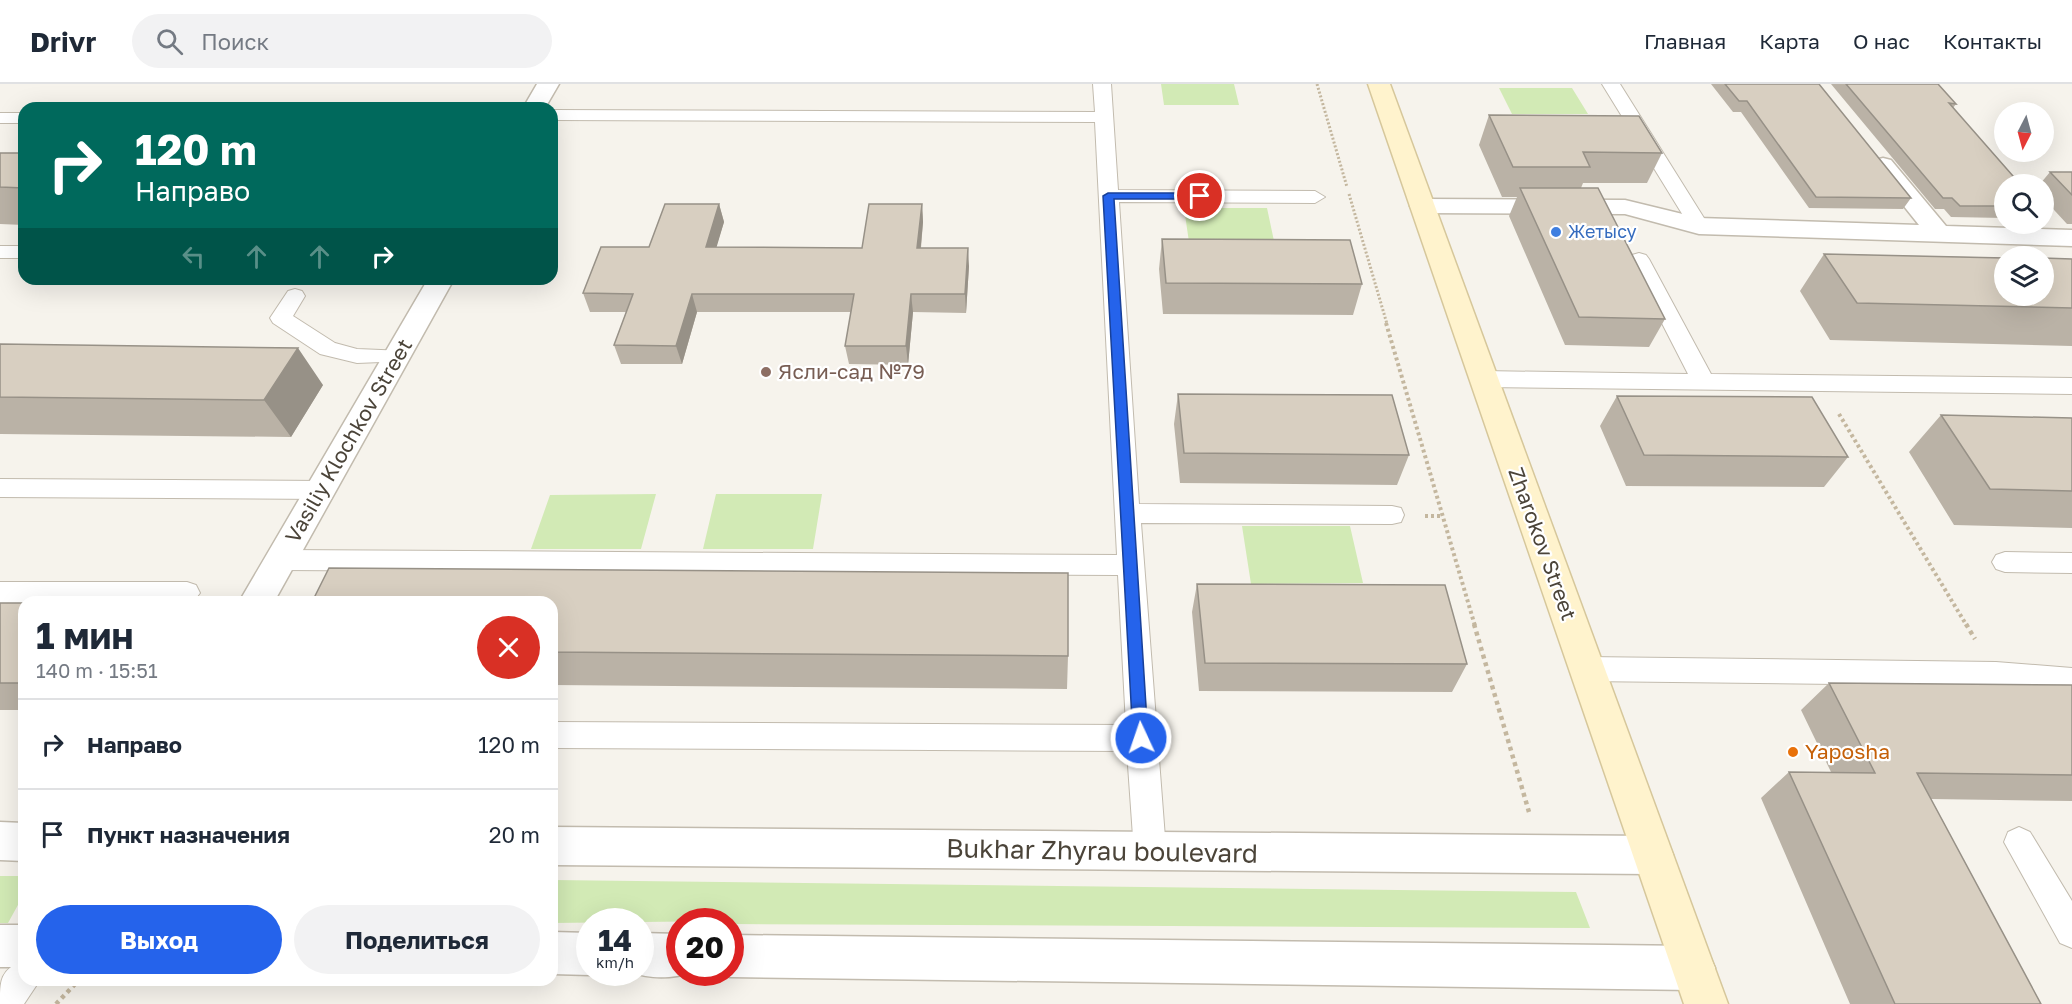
<!DOCTYPE html>
<html lang="ru">
<head>
<meta charset="utf-8">
<style>
  :root { --surface:#fff; --page:#f2f2f3; --text:#1f2937; --muted:#747a83; --line:#e0e1e3; --accent:#2563eb }
  body { margin:0; font-family:"Golos Text",sans-serif; background:var(--page); color:var(--text); height:100vh; display:flex; flex-direction:column; font-size:22px; white-space:nowrap }
  * { box-sizing:border-box; margin:0 }
  p { font-size:20px; color:var(--muted) }
  .icon { flex:none; width:33px; height:33px; fill:none; stroke:currentColor; stroke-width:2; stroke-linecap:round; stroke-linejoin:round }
  .map { position:relative; flex:1; overflow:hidden }
  .drawer { position:absolute; left:18px; top:512px; width:540px; height:390px; display:flex; flex-direction:column; background:var(--surface); border-radius:18px; box-shadow:0 6px 24px #0002 }
  .drawer>* { flex:none }
  .hud { position:absolute; left:18px; top:18px; width:540px; height:183px; border-radius:18px; box-shadow:0 6px 24px #0002; background:#00695c; color:#fff; overflow:hidden }
  .needle { width:39px; rotate:186deg }
  .controls { position:absolute; left:1994px; top:18px; display:grid; gap:12px }
  .controls a { display:grid; place-items:center; width:60px; height:60px; border-radius:50%; background:var(--surface); box-shadow:0 6px 24px #0002; font-size:30px }
  .speed { position:absolute; left:576px; top:824px; display:flex; gap:12px; font-size:30px; font-weight:700; text-align:center }
  .speed>* { display:grid; place-content:center; width:78px; height:78px; border-radius:50%; background:var(--surface); box-shadow:0 6px 24px #0002; line-height:1 }
  .speed small { font-size:15px; font-weight:400 }
  .speed .limit { border:9px solid #d22; background:#fff; color:#111 }
  .pin { position:absolute; display:grid; place-items:center; width:51px; height:51px; color:#fff; margin:-26px; border:3px solid #fff; border-radius:50%; box-shadow:0 2px 6px #0007 }
  .me { position:absolute; width:66px; margin:-33px; rotate:357deg; stroke-linejoin:round; filter:drop-shadow(0 0 4px #0008) }
  .turn { display:flex; align-items:center; gap:21px; height:126px; padding:0 18px; font-size:27px }
  .turn .icon { width:78px; height:78px; stroke-width:2.5 }
  .turn b { display:block; font-size:42px; line-height:51px }
  .lanes { display:flex; align-items:center; height:57px; padding:0 18px; background:#0003; justify-content:center; gap:30px; direction:ltr }
  .lanes .off { opacity:.35 }
  .round { display:grid; place-items:center; flex:none; width:63px; height:63px; border-radius:32px; background:var(--page) }
  .summary { display:flex; align-items:center; justify-content:space-between; height:102px; padding:0 18px }
  h1 { font-size:36px; font-weight:700; line-height:45px }
  .button { display:flex; gap:12px; margin-top:auto; padding:12px 18px }
  .button a { flex:1; height:69px; border-radius:36px; background:var(--accent); color:#fff; font-size:24px; font-weight:700; line-height:69px; text-align:center }
  .button a+a { background:var(--page); color:var(--text) }
  ul { padding:0; list-style:none }
  li { display:flex; align-items:center; gap:18px; height:90px; padding:0 18px; border-top:2px solid var(--line) }
  li div { flex:1 }
  li b { display:block; font-size:22px }
  li em { font-style:normal }
  header { display:flex; align-items:center; gap:36px; box-sizing:border-box; height:84px; padding:0 30px; background:var(--surface); border-bottom:2px solid var(--line) }
  header strong { font-size:28px }
  nav { display:flex; gap:33px; margin-inline-start:auto; font-size:21px }
  .search { width:420px; height:54px; background:var(--page); display:flex; align-items:center; gap:15px; box-sizing:border-box; padding:0 21px; border-radius:33px; color:var(--muted); font-size:22px }
  .map>svg:first-child { display:block }
  .green { fill:#d2eab5 }
  .lines { fill:none; stroke-linecap:round; stroke-linejoin:round }
  .service-casing { stroke:#c2bbae; stroke-width:2 }
  .minor-casing { stroke:#c2bbae; stroke-width:3 }
  .tertiary-casing { stroke:#c2bbae; stroke-width:3 }
  .secondary-casing { stroke:#d6c79b; stroke-width:3 }
  .path-far2 { stroke:#c4b79f; stroke-width:3; stroke-dasharray:2 2; stroke-linecap:butt }
  .path-far1 { stroke:#c4b79f; stroke-width:4; stroke-dasharray:3 3; stroke-linecap:butt }
  .path { stroke:#c4b79f; stroke-width:4.5; stroke-dasharray:4 4; stroke-linecap:butt }
  .service { fill:#fff; fill-rule:evenodd }
  .minor { fill:#fff; fill-rule:evenodd }
  .tertiary { fill:#fff; fill-rule:evenodd }
  .secondary { fill:#fff3cd; fill-rule:evenodd }
  .wall { fill:#bab2a6 }
  .shaded-wall { fill:#979187 }
  .building { fill:#d8cfc1; stroke:#979187; stroke-width:1.5 }
  .route { fill:#2563eb; stroke:#184099; stroke-width:1.5 }
  .shop-dot { fill:#3f7fe0; stroke:#fff; stroke-width:2 }
  .education-dot { fill:#8d6e63; stroke:#fff; stroke-width:2 }
  .food-dot { fill:#e8710a; stroke:#fff; stroke-width:2 }
  .labels { text-anchor:middle; stroke-width:4.5; stroke-linejoin:round; paint-order:stroke }
  .far-shop-label { font-size:18px; fill:#366cbe; stroke:#fff; text-anchor:start }
  .education-label { font-size:21px; fill:#785e54; stroke:#fff; text-anchor:start }
  .street-label { font-size:21px; fill:#4b4439; stroke:#fff }
  .food-label { font-size:21px; fill:#c56008; stroke:#fff; text-anchor:start }
  .near-street-label { font-size:26px; fill:#4b4439; stroke:#fff }
</style>
</head>
<body>
<header>
<strong>Drivr</strong>
<div class="search"><svg class="icon" aria-label="search" viewBox="0 0 24 24"><circle cx="10" cy="10" r="6"/><path d="M15 15l6 6"/></svg>Поиск</div>
<nav><a>Главная</a><a>Карта</a><a>О нас</a><a>Контакты</a></nav>
</header>
<div class="map">
<svg width="2072" height="920" viewBox="0 0 2072 920">
  <rect width="100%" height="100%" fill="#f6f3ec"/>
  <!-- green -->
  <path class="green" d="M1161,0H1234L1239,21H1164Z
    M1499,4H1572L1588,30H1512Z
    M1184,124H1267L1274,157L1189,158Z
    M656,410L641,465H531L550,411Z
    M716,410H822L813,465H703Z
    M1242,442H1350L1363,499L1251,500Z
    M0,792H24V810L8,839H0Z
    M552,796L1576,808L1590,844L731,840L730,837L552,839Z"/>
  <g class="lines">
    <!-- service casing -->
    <g class="service-casing">
      <path id="service" d="M1093,0H1111L1118,106L1315,107L1325,113L1315,119L1119,118L1139,420L1392,422L1401,424L1404,431L1401,438L1392,440L1141,439L1166,767L1161,777L1150,782L1139,777L1134,767L1127,667L552,664V638L1126,641L1118,491L282,486L273,483L269,476L273,469L282,466L1117,471L1095,38L552,36V26L1095,28Z
        M1602,0H1620L1709,142L1706,146H1692Z
        M0,29H24V39H0Z
        M0,162H24V174H0Z
        M1639,169L1646,171L1649,175L1711,290L2072,294V310L1483,303L1475,300L1472,295L1475,290L1483,287L1688,290L1629,175L1632,171Z
        M295,205L302,207L305,212L293,232L335,259L357,265L405,267L408,272L405,277L357,279L320,270L273,239L270,234L288,207Z
        M0,395L322,397L331,400L334,406L331,412L322,415L0,413Z
        M2005,468L2072,469V489L2005,488L1996,485L1992,478L1996,471Z
        M0,498H187L196,501L200,509L193,518L0,520Z
        M1586,573L1996,578L2072,584V608L1996,602L1586,597L1576,593L1572,585L1576,577Z
        M2019,743L2030,748L2072,817V864L2060,859L2004,758L2008,748Z
        M24,876V896H40L24,920H0C0,896 0,886 24,876Z"/>
    </g>
    <!-- minor casing -->
    <g class="minor-casing">
      <path id="minor" d="M537,0H559L545,24H523Z
        M1883,74L1891,76L1946,142L2072,146V162L1699,150L1625,130L1422,129L1413,127L1410,122L1413,117L1422,115L1625,116L1699,134L1919,141L1871,81L1875,76Z
        M428,195H454L274,518H239Z"/>
    </g>
    <!-- tertiary casing -->
    <g class="tertiary-casing">
      <path id="tertiary" d="M0,738L24,739V777L0,776Z
        M552,743L1653,752L1667,757L1673,771L1667,785L1653,790L552,781Z
        M0,841H24V883H0Z
        M552,848L590,849V888H598L590,891L552,890Z
        M640,849L680,850V888H691C674,895 648,895 632,888H640Z
        M730,851L1693,862L1708,869L1715,884L1708,899L1693,906L730,893L717,888H730Z"/>
    </g>
    <!-- secondary casing -->
    <g class="secondary-casing">
      <path id="secondary" d="M1368,0H1390L1728,920H1684Z"/>
    </g>
    <!-- path-far2 -->
    <path class="path-far2" d="M1317,0L1347,103
      M1349,110L1387,240"/>
    <!-- path-far1 -->
    <path class="path-far1" d="M1386,239L1475,542
      M1839,330L1967,542
      M1425,432H1442"/>
    <!-- path -->
    <path class="path" d="M1474,540L1529,728
      M1966,540L1975,555
      M56,920L79,896"/>
    <!-- service -->
    <use href="#service" class="service"/>
    <!-- minor -->
    <use href="#minor" class="minor"/>
    <!-- tertiary -->
    <use href="#tertiary" class="tertiary"/>
    <!-- secondary -->
    <use href="#secondary" class="secondary"/>
  </g>
  <!-- wall -->
  <path class="wall" d="M1711,0H1819L1911,114L1903,125L1809,124L1741,28H1733Z
    M1831,0H1938L1956,20L1953,24L2004,100V134L1951,133L1944,125H1935Z
    M1489,31L1662,69L1647,99H1583L1581,104L1665,235L1649,263L1565,261L1509,132L1517,113H1502L1479,61Z
    M0,69H24V141L0,140Z
    M2050,88H2072V140H2067L2043,114V100H2040Z
    M719,120L724,138L716,163L862,164L922,120L923,138L921,164L969,182L966,229L913,228L908,281L849,280L845,262L851,228H697L682,280H621L614,261L626,228H590L583,209Z
    M1162,155L1362,200L1353,231L1163,230L1159,185Z
    M1824,170L2072,175V262L1830,256L1800,207Z
    M0,260L323,301L291,353L0,350Z
    M1178,310L1409,371L1397,401L1180,399L1174,340Z
    M1617,312L1848,373L1824,403L1626,402L1600,342Z
    M1941,331L2072,334V444L1954,441L1909,368Z
    M1197,500L1467,580L1452,608L1199,607L1192,528Z
    M552,518L1068,572L1067,605L552,601Z
    M0,519H24V626H0Z
    M1829,599L2072,601V717L1931,715L2041,920H1850L1761,714L1789,688H1831L1801,626Z"/>
  <!-- shaded-wall -->
  <path class="shaded-wall" d="M719,120L724,138L711,182L706,163Z
    M922,120L923,138L919,182L917,164Z
    M968,164L969,182L966,229L965,210Z
    M692,210L697,228L682,280L676,262Z
    M911,210L913,228L908,281L906,262Z
    M298,264L323,301L291,353L264,316Z"/>
  <!-- building -->
  <path class="building" d="M1725,0H1819L1911,114L1816,113L1747,17H1739Z
    M1846,0H1938L1956,20L1949,19L2020,100H2004V122H1960L1952,114H1943Z
    M1489,31L1639,32L1662,69L1583,68L1590,83H1513Z
    M0,69H24V104L0,103Z
    M2050,88H2072V111Z
    M1520,104H1598L1665,235L1579,233Z
    M665,120H719L706,163L862,164L869,120H922L917,164H968L965,210H911L906,262H845L854,210H692L676,262L614,261L633,210L583,209L601,163H649Z
    M1162,155L1350,156L1362,200L1166,199Z
    M1824,170L2004,174V212H2043V174L2072,175V224L1857,219Z
    M0,260L298,264L264,316L0,313Z
    M1178,310L1392,311L1409,371L1184,369Z
    M1617,312L1812,313L1848,373L1644,371Z
    M1941,331L2072,334V407L1990,405Z
    M329,484L1068,489V572L552,568V518H312Z
    M1197,500L1445,501L1467,580L1205,579Z
    M0,519H24V599H0Z
    M1829,599L2072,601V691L1917,689L2041,920H1895L1789,688L1875,689Z"/>
  <!-- route -->
  <path class="route" d="M1200,109L1204,110V115H1114L1148,654L1146,659L1141,661L1135,659L1133,654L1103,112L1108,109Z"/>
  <!-- markers -->
  <circle class="shop-dot" cx="1556" cy="148" r="6"/>
  <circle class="education-dot" cx="766" cy="288" r="6"/>
  <circle class="food-dot" cx="1793" cy="668" r="6"/>
  <g class="labels">
    <!-- far-shop labels -->
    <g class="far-shop-label">
      <text x="1568" y="154">Жетысу</text>
    </g>
    <!-- education labels -->
    <g class="education-label">
      <text x="778" y="295">Ясли-сад №79</text>
    </g>
    <!-- street labels -->
    <g class="street-label">
      <text transform="translate(349 357) rotate(-60)" y="7">Vasiliy Klochkov Street</text>
      <text transform="translate(1542 460) rotate(70)" y="7">Zharokov Street</text>
    </g>
    <!-- food labels -->
    <g class="food-label">
      <text x="1805" y="675">Yaposha</text>
    </g>
    <!-- near-street labels -->
    <g class="near-street-label">
      <text transform="translate(1102 767) rotate(1)" y="9">Bukhar Zhyrau boulevard</text>
    </g>
  </g>
</svg>
<div class="controls">
<a><svg class="needle" viewBox="-14 -14 28 28"><path d="M0-13l5 13h-10z" fill="#e53935"/><path d="M0 13l5-13h-10z" fill="#747a83"/></svg></a>
<a><svg class="icon" aria-label="search" viewBox="0 0 24 24"><circle cx="10" cy="10" r="6"/><path d="M15 15l6 6"/></svg></a>
<a><svg class="icon" aria-label="layers" viewBox="0 0 24 24"><path d="M12 4l9 5-9 5-9-5zM3 14l9 5 9-5"/></svg></a>
</div>
<div class="speed"><div>14<small>km/h</small></div><div class="limit">20</div></div>
<div class="pin" style="left:1200px;top:112px;background:#d93025"><svg class="icon" aria-label="arrive" viewBox="0 0 24 24"><path d="M6 21V4h12l-3 4 3 4H6"/></svg></div>
<svg class="me" style="left:1141px;top:654px" viewBox="-20 -20 40 40"><circle r="17" fill="#2563eb" stroke="#fff" stroke-width="3"/><path d="M0-11L8 9 0 5-8 9z" fill="#fff"/></svg>
<div class="hud">
<div class="turn"><svg class="icon" aria-label="right" viewBox="0 0 24 24"><path d="M7 20v-9h11M14 6l5 5-5 5"/></svg><div><b>120 m</b>Направо</div></div>
<div class="lanes"><svg class="icon off" aria-label="left" viewBox="0 0 24 24"><path d="M17 20v-9H6M10 6l-5 5 5 5"/></svg><svg class="icon off" aria-label="ahead" viewBox="0 0 24 24"><path d="M12 20V5M6 11l6-6 6 6"/></svg><svg class="icon off" aria-label="ahead" viewBox="0 0 24 24"><path d="M12 20V5M6 11l6-6 6 6"/></svg><svg class="icon" aria-label="right" viewBox="0 0 24 24"><path d="M7 20v-9h11M14 6l5 5-5 5"/></svg></div>
</div>
<section class="drawer">
<div class="summary"><div><h1>1 мин</h1><p>140 m · 15:51</p></div><a class="round" style="background:#d93025;color:#fff"><svg class="icon" aria-label="close" viewBox="0 0 24 24"><path d="M6 6l12 12M18 6L6 18"/></svg></a></div>
<ul>
<li><svg class="icon" aria-label="right" viewBox="0 0 24 24"><path d="M7 20v-9h11M14 6l5 5-5 5"/></svg><div><b>Направо</b></div><em>120 m</em></li>
<li><svg class="icon" aria-label="arrive" viewBox="0 0 24 24"><path d="M6 21V4h12l-3 4 3 4H6"/></svg><div><b>Пункт назначения</b></div><em>20 m</em></li>
</ul>
<div class="button"><a>Выход</a><a>Поделиться</a></div>
</section>
</div>
</body>
</html>
